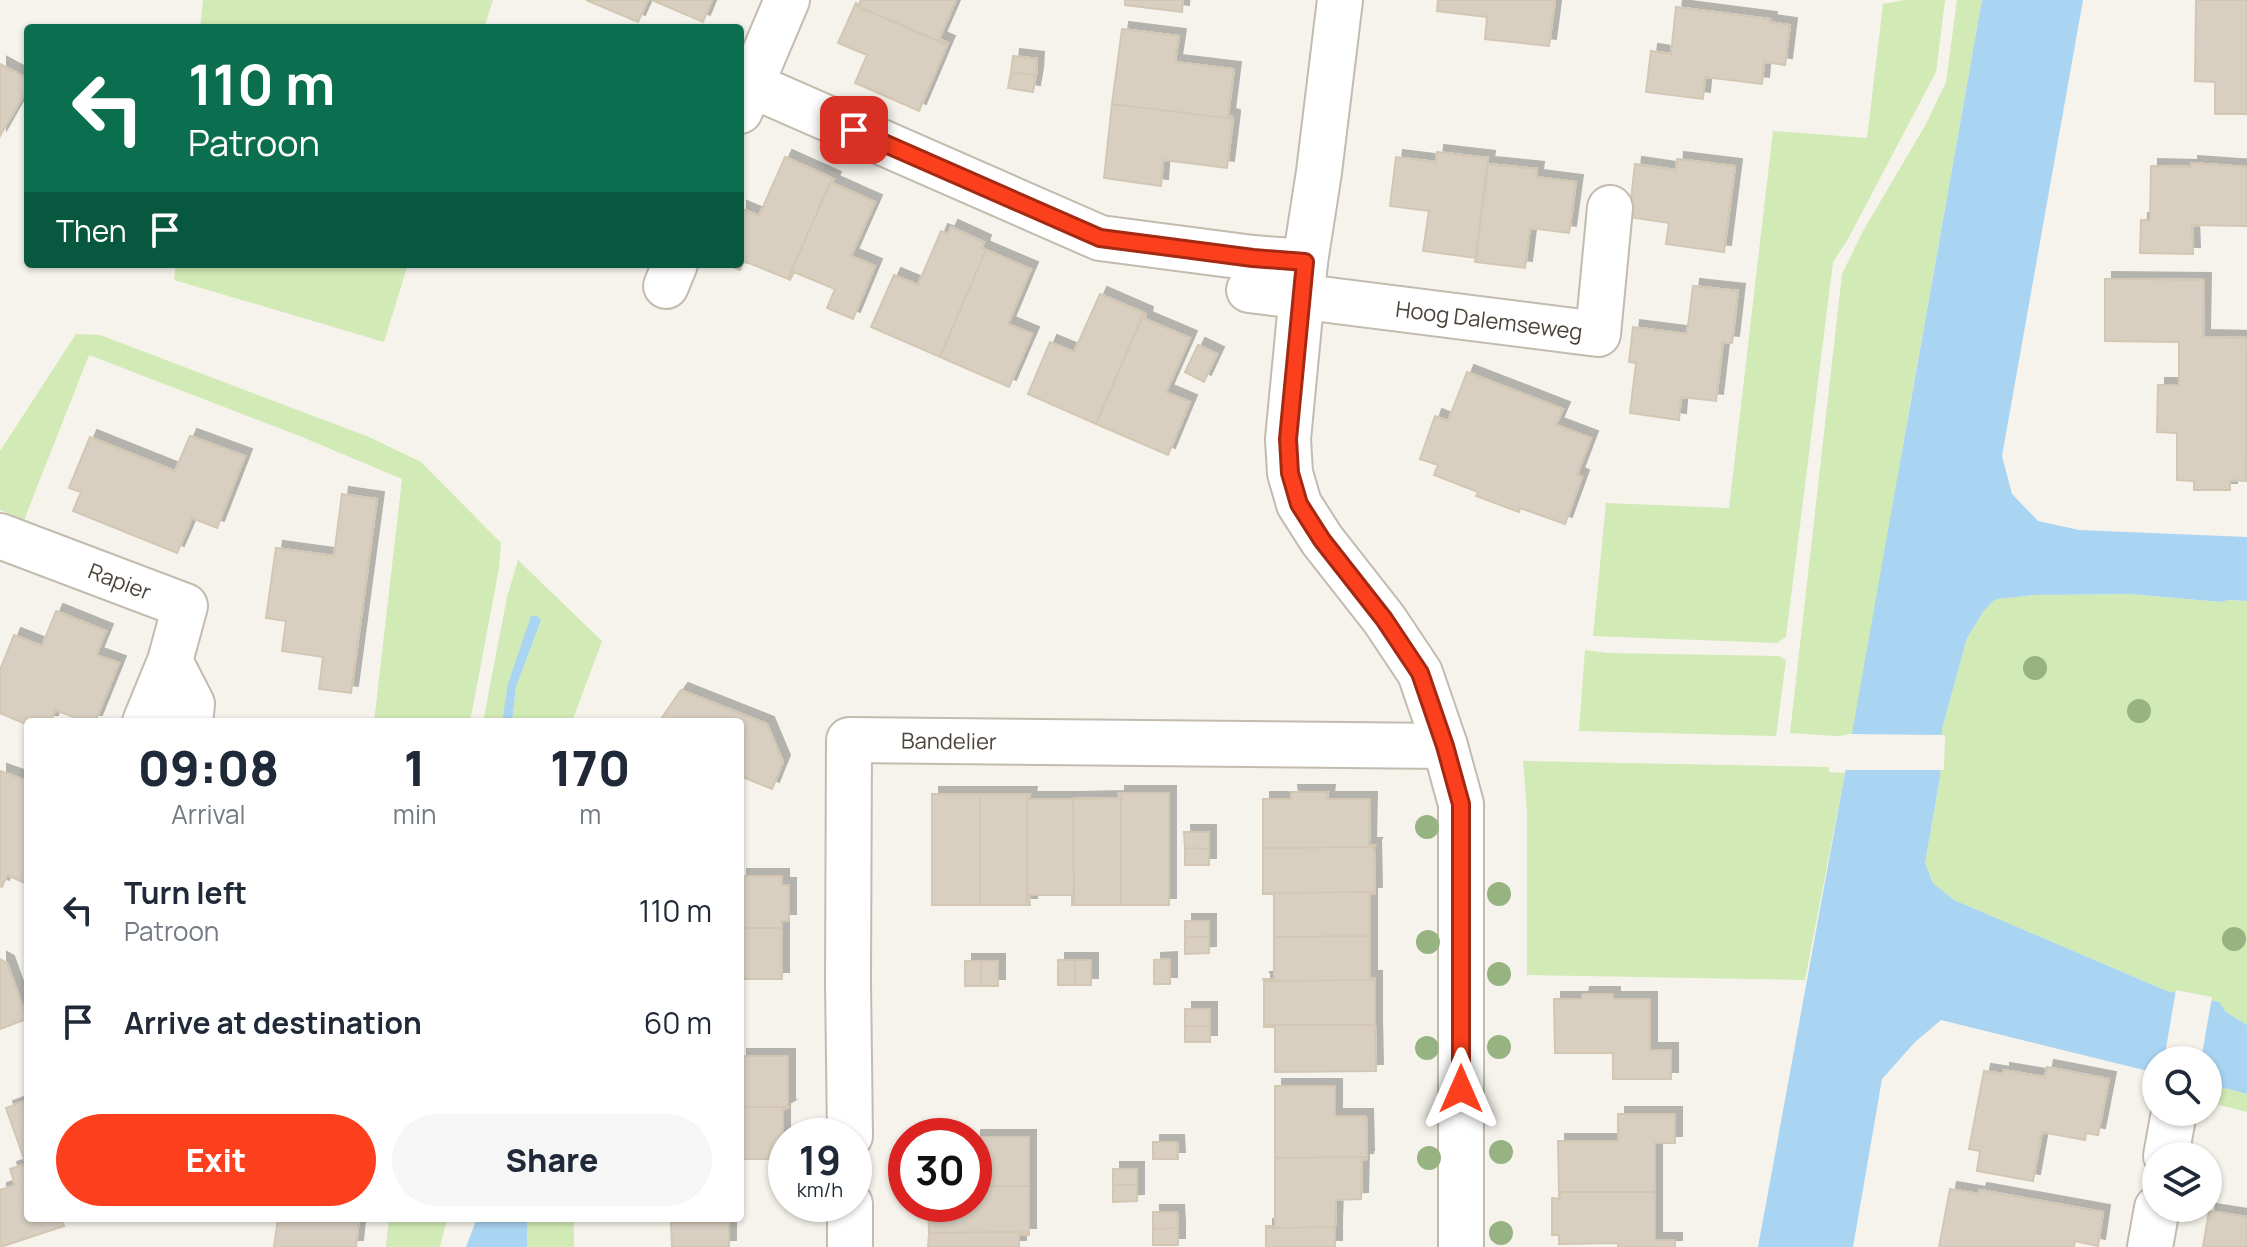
<!DOCTYPE html>
<html lang="en">
<head>
<meta charset="utf-8">
<style>
  :root { --surface:#fff; --page:#f6f6f7; --text:#1f2937; --muted:#747a83; --accent:#fc3f1d }
  body { margin:0; font-family:Manrope,sans-serif; background:var(--page); color:var(--text); height:100vh; display:flex; flex-direction:column; font-size:30px; white-space:nowrap }
  * { box-sizing:border-box; margin:0 }
  p { font-size:26px; color:var(--muted) }
  .icon { flex:none; width:44px; height:44px; fill:none; stroke:currentColor; stroke-width:2; stroke-linecap:round; stroke-linejoin:round }
  .map { position:relative; flex:1; overflow:hidden }
  .panel { position:absolute; left:24px; top:718px; width:720px; height:504px; display:flex; flex-direction:column; background:var(--surface); border-radius:8px; box-shadow:0 2px 6px #0004 }
  .panel>* { flex:none }
  .top-card { position:absolute; left:24px; top:24px; width:720px; height:244px; border-radius:8px; box-shadow:0 2px 6px #0004; background:#0b6e4f; color:#fff; overflow:hidden }
  .controls { position:absolute; left:2142px; top:1046px; display:grid; gap:16px }
  .controls a { display:grid; place-items:center; width:80px; height:80px; border-radius:50%; background:var(--surface); box-shadow:0 2px 6px #0004; font-size:40px }
  .speed { position:absolute; left:768px; top:1118px; display:flex; gap:16px; font-size:40px; font-weight:700; text-align:center }
  .speed>* { display:grid; place-content:center; width:104px; height:104px; border-radius:50%; background:var(--surface); box-shadow:0 2px 6px #0004; line-height:1 }
  .speed small { font-size:20px; font-weight:400 }
  .speed .limit { border:12px solid #d22; background:#fff; color:#111 }
  .pin { position:absolute; display:grid; place-items:center; width:68px; height:68px; color:#fff; margin:-34px; border-radius:16px; box-shadow:0 4px 12px #0006 }
  .me { position:absolute; width:88px; margin:-44px; rotate:0deg; stroke-linejoin:round; filter:drop-shadow(0 0 6px #0008) }
  .turn { display:flex; align-items:center; gap:28px; height:168px; padding:0 32px; font-size:36px }
  .turn .icon { width:104px; height:104px; stroke-width:2.5 }
  .turn b { display:block; font-size:56px; line-height:68px }
  .then { display:flex; align-items:center; height:76px; padding:0 32px; background:#0003; gap:16px; font-size:30px }
  .eta { display:flex; justify-content:space-evenly; align-items:center; height:136px; text-align:center }
  .eta b { font-size:48px; font-weight:800; line-height:56px }
  .button { display:flex; gap:16px; margin-top:auto; padding:16px 32px }
  .button a { flex:1; height:92px; border-radius:48px; background:var(--accent); color:#fff; font-size:32px; font-weight:800; line-height:92px; text-align:center }
  .button a+a { background:var(--page); color:var(--text) }
  ul { padding:0; list-style:none }
  li { display:flex; align-items:center; gap:24px; height:112px; padding:0 32px }
  li div { flex:1 }
  li b { display:block; font-size:30px }
  li em { font-style:normal }
  .map>svg:first-child { display:block }
  .green { fill:#d2eab5 }
  .water { fill:#a9d4f2 }
  .pier { fill:#f6f3ec }
  .building { fill:#d8cfc1; stroke:#d3c7b4; stroke-width:2; filter:url(#shadow) }
  .lines { fill:none; stroke-linecap:round; stroke-linejoin:round }
  .minor-casing { stroke:#c2bbae; stroke-width:48 }
  .minor { stroke:#fff; stroke-width:44 }
  .tree { fill:#97b381 }
  .route-casing { stroke:#a42913; stroke-width:20 }
  .route { stroke:#fc3f1d; stroke-width:14 }
  .labels { text-anchor:middle; stroke-width:7; stroke-linejoin:round; paint-order:stroke }
  .street-label { font-size:22px; fill:#4b4439; stroke:#fff }
</style>
</head>
<body>
<div class="map">
<svg width="2247" height="1247" viewBox="0 0 2247 1247">
  <defs>
    <filter id="shadow"><feDropShadow dx="7" dy="-7" stdDeviation="0" flood-color="#0004"/></filter>
  </defs>
  <rect width="100%" height="100%" fill="#f6f3ec"/>
  <!-- green -->
  <path class="green" d="M203,0H493L484,28H200Z
    M1905,0H1945L1936,72L1848,239L1833,262L1786,637L1777,643L1593,636L1606,503L1729,508L1773,131L1867,138L1883,4Z
    M1957,0H1982L1905,433L1856,734L1837,736L1790,733L1842,274L1863,231L1926,124L1946,82Z
    M176,264H408L384,342L174,280Z
    M76,334L100,335L369,437L421,462L501,543L499,568L470,722H374L402,479L302,437L89,355L24,520L0,510V451Z
    M518,560L602,641L572,722H512L516,687L541,620L503,713L502,722H483L507,597Z
    M2129,594L2222,602L2228,600L2247,601V1025L2226,1012L2218,1002L2167,991L1954,900L1933,883L1925,863L1940,777L1942,729L1967,638L1983,612L1993,601L1998,599L2034,595Z
    M1585,650L1609,653L1779,656L1786,660L1776,736L1579,731Z
    M1523,761L1829,767V772L1845,773L1805,980L1527,975V811Z
    M2208,1084L2247,1094V1112L2208,1102Z
    M389,1218H447L440,1247H386Z
    M527,1218H574V1247H527Z"/>
  <!-- water -->
  <path class="water" d="M1982,0H2083L2002,456L2012,494L2038,521L2079,530L2247,537V601L2228,600L2222,602L2129,594L2034,595L1998,599L1993,601L1983,612L1967,638L1942,729L1940,777L1925,863L1933,883L1954,900L2167,991L2219,1002L2226,1012L2247,1025V1094L2208,1084V1060H2156V1073L1941,1020L1915,1042L1882,1079L1853,1247H1758L1845,773Z
    M531,616H537L541,620L516,687L512,722H502L508,684Z
    M477,1218H527V1247H466Z"/>
  <!-- pier -->
  <path class="pier" d="M1847,734L1945,735L1944,770H1841Z
    M2176,990L2212,997L2201,1060H2164Z"/>
  <!-- building -->
  <path class="building" d="M586,0H648L638,22Z
    M652,0H712L703,22Z
    M862,0H956L939,39L948,43L947,45L855,5L856,3L860,5Z
    M1125,0H1183L1182,12L1125,5Z
    M1438,0H1555L1549,46L1485,39L1487,17L1437,11Z
    M2196,0H2247V114H2215V82L2195,81Z
    M855,5L947,45L919,111L855,83L867,55L838,43Z
    M1676,7L1770,19L1769,22L1790,25L1785,65L1764,62L1762,84L1705,77L1703,99L1646,92L1651,51L1671,54Z
    M1122,29L1179,36L1175,62L1234,69L1228,116L1233,117V119L1112,104Z
    M1013,56L1037,59L1036,75L1011,72Z
    M0,64L28,79V87L0,136Z
    M1011,72L1036,75L1033,92L1008,88Z
    M1112,104L1233,119L1227,168L1163,160L1161,186L1104,178Z
    M1437,152L1488,158L1476,258L1423,251L1429,211L1390,206L1396,157L1436,162Z
    M785,157L832,178L788,279L744,261L740,270L725,264H740V208L759,216Z
    M1677,159L1735,166L1724,252L1666,244L1669,223L1629,217L1635,164L1676,170Z
    M2191,163L2247,167V226L2192,225L2193,254L2140,253L2141,220H2150L2151,166L2191,167Z
    M1488,164L1537,169L1536,177L1576,182L1569,233L1530,228L1525,268L1475,262Z
    M832,178L834,179L832,183L875,202L851,256L875,266L853,319L827,308L835,289L794,272L790,280L788,279Z
    M951,227L984,242L982,248L986,250L940,357L871,327L894,275L918,285L941,231L948,234Z
    M986,250L1031,269L1008,324L1032,334L1009,387L940,357Z
    M2105,279L2204,280L2203,337L2247,338L2246,481L2230,480V490H2194V481L2177,480V433L2157,432L2158,385H2179V342L2105,341Z
    M1693,286L1738,291L1732,343L1723,342L1716,401L1681,397L1679,420L1630,413L1636,363L1629,362L1633,327L1687,334Z
    M1100,294L1144,313L1096,424L1028,394L1050,342L1074,352Z
    M1144,313L1146,314L1145,319L1190,338L1166,392L1190,402L1168,455L1096,424Z
    M1198,345L1217,354L1204,382L1185,372Z
    M1467,372L1563,409L1556,425L1591,438L1577,475L1582,477L1565,524L1520,508L1519,512L1476,496L1478,492L1434,475L1438,465L1420,459L1435,416L1448,421Z
    M190,436L245,456L217,528L192,518L177,553L73,511L81,492L69,488L90,437L175,471Z
    M342,494L377,499L351,693L319,689L323,657L282,651L286,621L266,618L276,548L334,556Z
    M56,611L106,631L96,655L119,663L95,722H87L55,710L51,722H28V725L0,713V670L14,635L42,646Z
    M681,690L767,724L783,762L772,789L740,776V722H659Z
    M0,771L28,781L27,884L7,875L2,887L0,886Z
    M1291,792H1328L1327,799H1370L1369,845H1375L1374,847L1263,848V799H1292Z
    M1118,793H1121V905H1074L1073,799L1118,798Z
    M1121,793H1169V905H1121Z
    M932,794H980V905H932Z
    M980,794H1027V905H980Z
    M1027,794H1030L1029,799H1073L1074,905H1072V895H1029L1030,905H1027Z
    M1184,832H1209V849L1185,848Z
    M1374,847L1375,892L1263,893V848Z
    M1185,848L1209,849V865H1185Z
    M740,876H782V885H789V921H782V928H740Z
    M1375,892V894H1370V936L1274,937V894H1263V893Z
    M1185,921H1209V937H1185Z
    M740,928H782V979H740Z
    M1370,936V978H1375V980L1264,981L1263,979H1274V937Z
    M1185,937H1209V953L1185,954Z
    M0,959L7,963L27,1019L0,1029Z
    M1170,959V984H1154V960Z
    M1058,960H1075V985H1058Z
    M1075,960H1091V985H1075Z
    M965,961H981V986H965Z
    M981,961H998V986H981Z
    M1375,980V1025H1264V981Z
    M1583,994H1613V999H1650V1050H1671V1079H1613V1053H1555L1554,999H1582Z
    M1185,1009H1210V1026H1185Z
    M1264,1025H1375L1376,1071L1275,1072V1027H1264Z
    M1185,1026H1210V1042H1185Z
    M740,1056H788V1107H740Z
    M2047,1067L2109,1079L2098,1135L2086,1133L2085,1140L2042,1132L2033,1181L1977,1171L1980,1151L1969,1149L1984,1071L2003,1074V1070L2045,1077Z
    M1275,1086H1335V1116H1366L1367,1157L1275,1158Z
    M28,1100V1218H61L64,1226L0,1247V1190L15,1185L10,1169L26,1164L6,1108Z
    M740,1107H788L783,1110V1159H740Z
    M1618,1114H1675V1143H1655V1192H1559L1558,1141H1618Z
    M974,1137H1029V1186H974Z
    M1153,1142H1177L1178,1159H1153Z
    M1367,1157L1366,1160H1362L1361,1199L1336,1200L1335,1227L1266,1228V1226H1275V1158Z
    M1113,1169H1137V1185H1113Z
    M1113,1185H1137V1201L1113,1202Z
    M974,1186H1029V1232L929,1233L928,1204H974Z
    M1950,1189L1979,1194L1980,1190L2103,1212L2098,1246L2075,1241L2074,1247H1939Z
    M1559,1192H1655V1240H1675V1247H1618V1243L1559,1244V1235H1552V1198L1560,1199Z
    M2209,1211L2247,1217V1247H2203Z
    M1153,1212H1177L1178,1228L1153,1229Z
    M287,1218H359L356,1247H274L278,1219Z
    M671,1223H729V1247H672Z
    M1335,1227V1247H1266V1228Z
    M1178,1228V1245H1153V1229Z
    M1029,1232V1235H1019V1247H928L929,1233Z"/>
  <g class="lines">
    <!-- minor casing -->
    <g class="minor-casing">
      <g id="minor">
        <path d="M1340,0L1319,172L1305,262L1288,439L1290,473L1299,504L1322,540L1384,619L1420,673L1445,746L1461,804V1247"/>
        <path d="M751,85L1100,238L1253,258L1305,262"/>
        <path d="M740,111L787,0"/>
        <path d="M666,286L675,264"/>
        <path id="s1" d="M1249,290L1598,334L1610,208"/>
        <path id="s2" d="M0,536L185,606L170,661L145,722"/>
        <path d="M170,661L192,704L190,722"/>
        <path id="s3" d="M850,1136L848,982L849,740L1445,746"/>
        <path d="M2166,1156L2174,1112"/>
        <path d="M850,1204V1247"/>
        <path d="M2150,1247L2157,1208"/>
      </g>
    </g>
    <!-- minor -->
    <use href="#minor" class="minor"/>
  </g>
  <!-- trees -->
  <g class="tree">
    <circle cx="2035" cy="668" r="12"/>
    <circle cx="2139" cy="711" r="12"/>
    <circle cx="1427" cy="827" r="12"/>
    <circle cx="1499" cy="894" r="12"/>
    <circle cx="2234" cy="939" r="12"/>
    <circle cx="1428" cy="942" r="12"/>
    <circle cx="1499" cy="974" r="12"/>
    <circle cx="1499" cy="1047" r="12"/>
    <circle cx="1427" cy="1048" r="12"/>
    <circle cx="1501" cy="1152" r="12"/>
    <circle cx="1429" cy="1158" r="12"/>
    <circle cx="1501" cy="1233" r="12"/>
  </g>
  <g class="lines">
    <!-- route casing -->
    <g class="route-casing">
      <path id="route" d="M854,130L1100,238L1253,258L1305,262L1288,439L1290,473L1299,504L1322,540L1384,619L1420,673L1445,746L1461,804V1089"/>
    </g>
    <!-- route -->
    <use href="#route" class="route"/>
  </g>
  <g class="labels">
    <!-- street labels -->
    <g class="street-label">
      <text dy="8" stroke="none"><textPath href="#s1" startOffset="242">Hoog Dalemseweg</textPath></text>
      <text dy="8" stroke="none"><textPath href="#s2" startOffset="128">Rapier</textPath></text>
      <text dy="8" stroke="none"><textPath href="#s3" startOffset="496">Bandelier</textPath></text>
    </g>
  </g>
</svg>
<div class="controls">
<a><svg class="icon" aria-label="search" viewBox="0 0 24 24"><circle cx="10" cy="10" r="6"/><path d="M15 15l6 6"/></svg></a>
<a><svg class="icon" aria-label="layers" viewBox="0 0 24 24"><path d="M12 4l9 5-9 5-9-5zM3 14l9 5 9-5"/></svg></a>
</div>
<div class="speed"><div>19<small>km/h</small></div><div class="limit">30</div></div>
<div class="pin" style="left:854px;top:130px;background:#d93025"><svg class="icon" aria-label="arrive" viewBox="0 0 24 24"><path d="M6 21V4h12l-3 4 3 4H6"/></svg></div>
<svg class="me" style="left:1461px;top:1089px" viewBox="-20 -20 40 40"><path d="M0-17L14 15 0 8-14 15z" fill="#fc3f1d" stroke="#fff" stroke-width="4"/></svg>
<div class="top-card">
<div class="turn"><svg class="icon" aria-label="left" viewBox="0 0 24 24"><path d="M17 20v-9H6M10 6l-5 5 5 5"/></svg><div><b>110 m</b>Patroon</div></div>
<div class="then">Then<svg class="icon" aria-label="arrive" viewBox="0 0 24 24"><path d="M6 21V4h12l-3 4 3 4H6"/></svg></div>
</div>
<section class="panel">
<div class="eta">
<div><b>09:08</b><p>Arrival</p></div>
<div><b>1</b><p>min</p></div>
<div><b>170</b><p>m</p></div>
</div>
<ul>
<li><svg class="icon" aria-label="left" viewBox="0 0 24 24"><path d="M17 20v-9H6M10 6l-5 5 5 5"/></svg><div><b>Turn left</b><p>Patroon</p></div><em>110 m</em></li>
<li><svg class="icon" aria-label="arrive" viewBox="0 0 24 24"><path d="M6 21V4h12l-3 4 3 4H6"/></svg><div><b>Arrive at destination</b></div><em>60 m</em></li>
</ul>
<div class="button"><a>Exit</a><a>Share</a></div>
</section>
</div>
</body>
</html>
